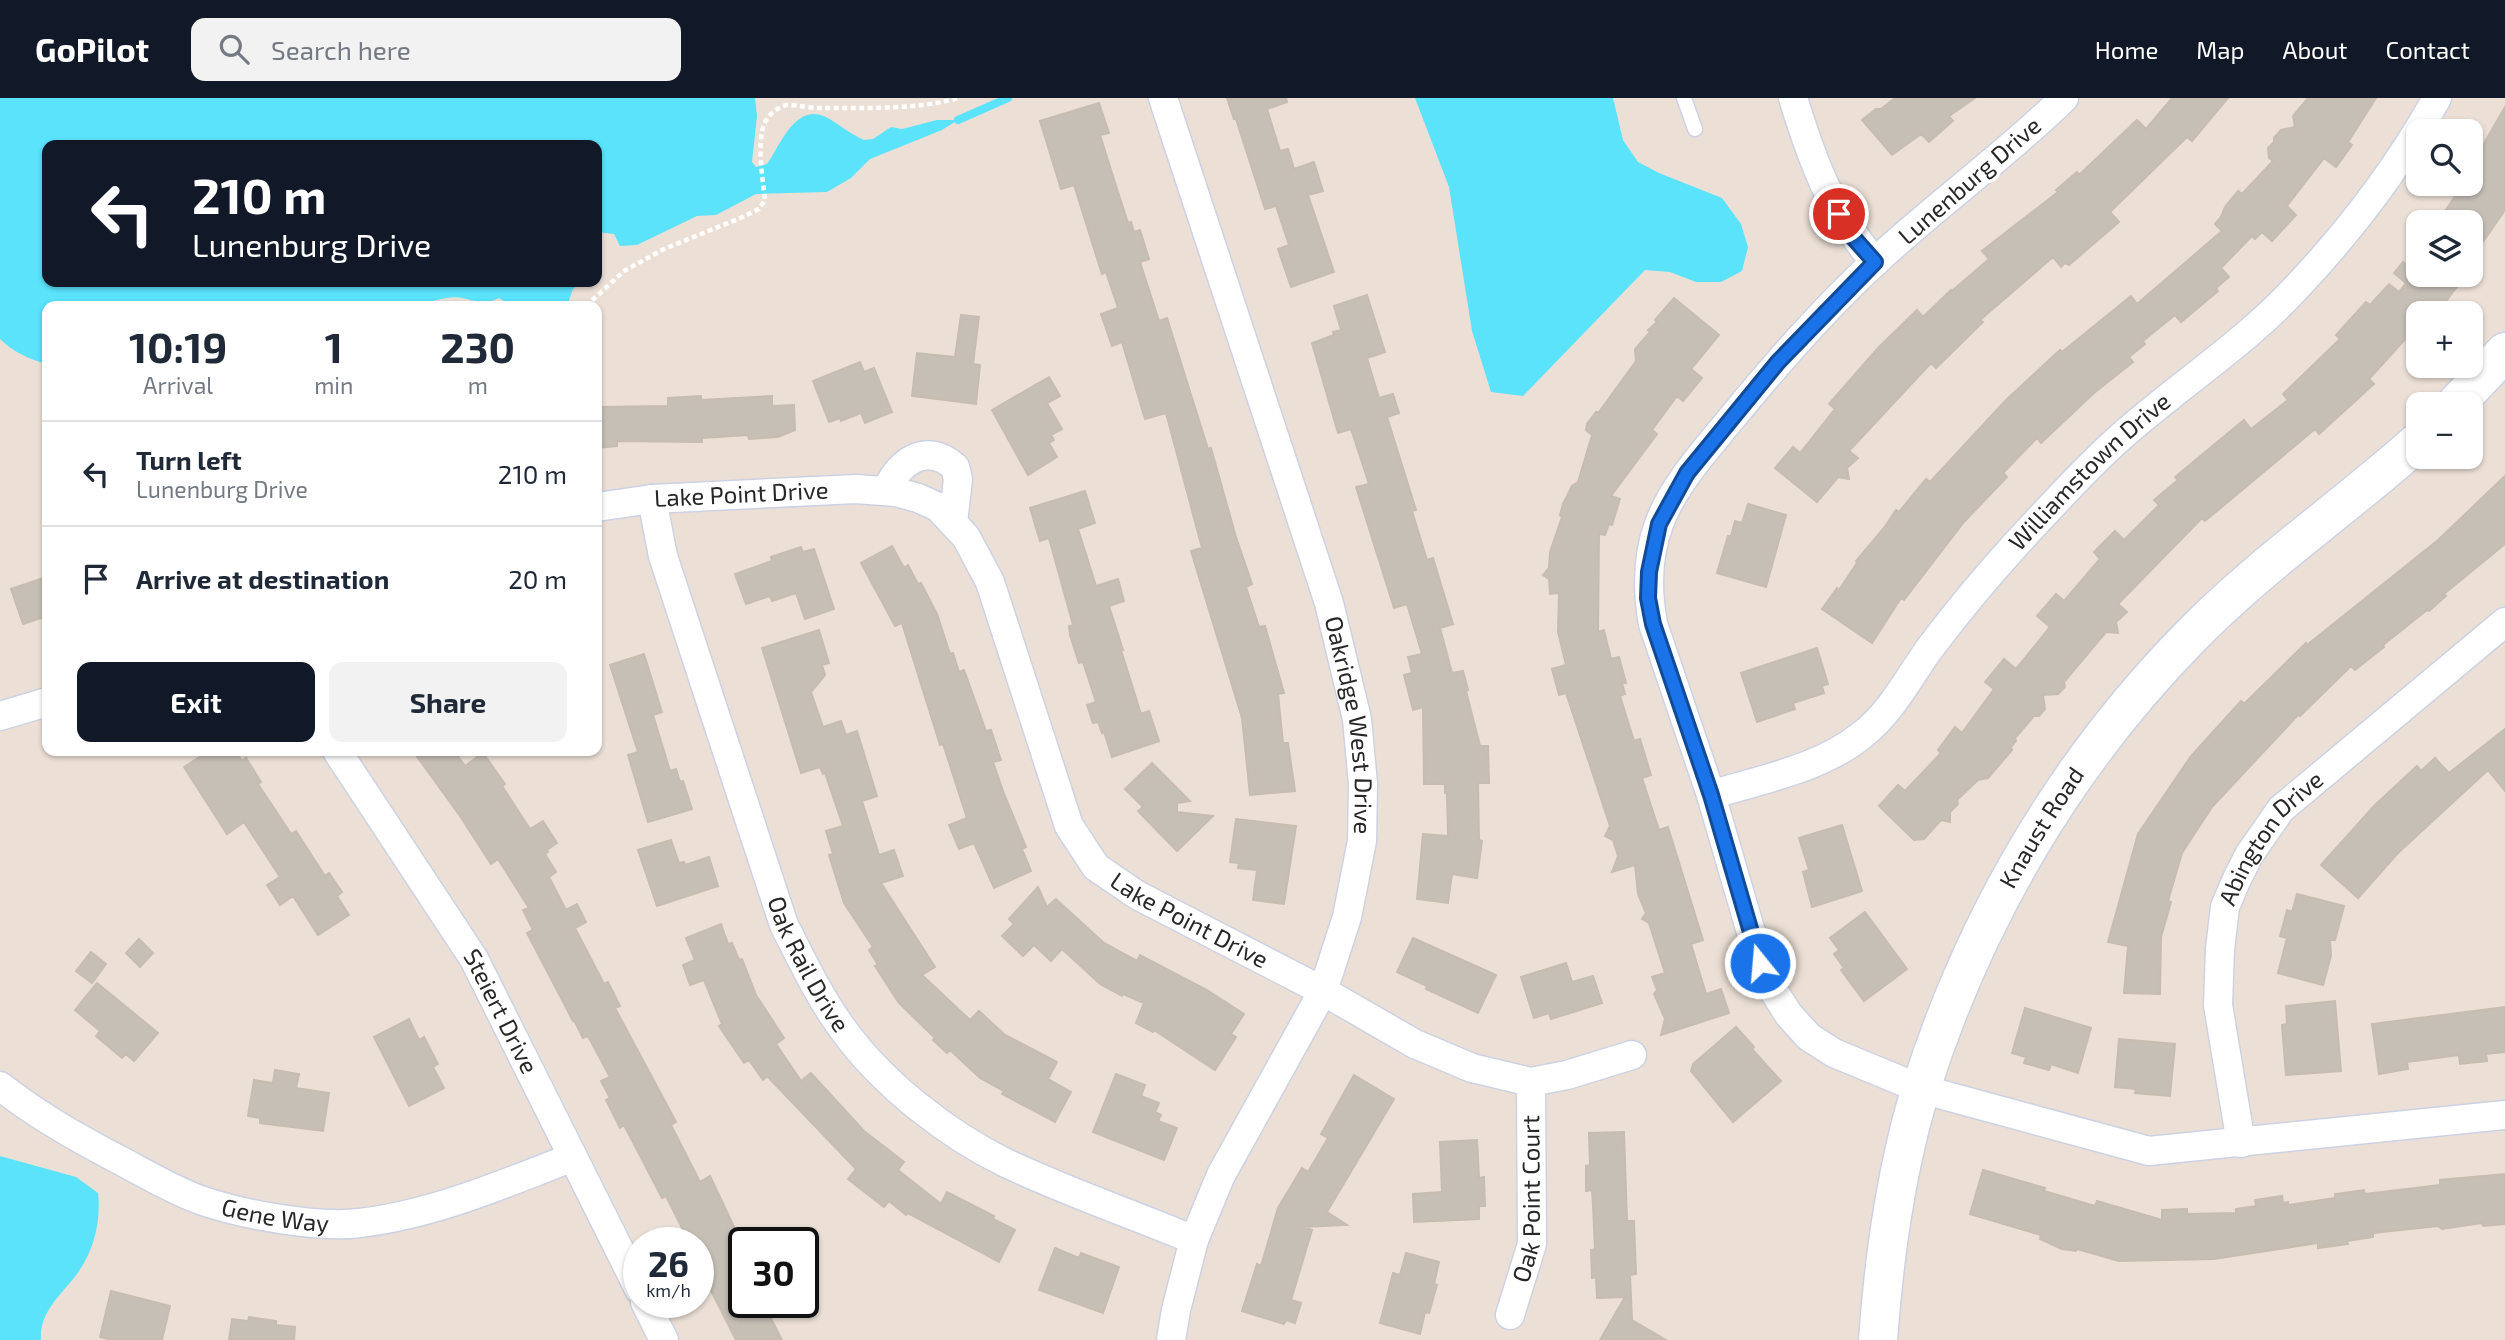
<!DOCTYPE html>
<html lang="en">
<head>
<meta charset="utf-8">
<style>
  :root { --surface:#fff; --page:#f2f2f3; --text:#1f2937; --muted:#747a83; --line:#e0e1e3; --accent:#111827 }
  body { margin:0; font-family:"Exo 2",sans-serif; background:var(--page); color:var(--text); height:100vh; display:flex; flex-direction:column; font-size:26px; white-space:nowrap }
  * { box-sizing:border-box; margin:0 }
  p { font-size:23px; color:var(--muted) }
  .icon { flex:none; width:38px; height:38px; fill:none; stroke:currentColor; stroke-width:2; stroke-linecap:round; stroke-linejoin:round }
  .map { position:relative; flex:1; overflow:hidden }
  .side { position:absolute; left:42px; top:203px; width:560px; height:455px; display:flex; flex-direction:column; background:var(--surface); border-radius:14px; box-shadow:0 2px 5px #0004 }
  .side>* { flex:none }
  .guide { position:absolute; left:42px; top:42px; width:560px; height:147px; border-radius:14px; box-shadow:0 2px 5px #0004; background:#111827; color:#fff; overflow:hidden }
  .tools { position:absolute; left:2406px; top:21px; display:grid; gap:14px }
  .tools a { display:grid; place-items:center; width:77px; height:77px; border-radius:14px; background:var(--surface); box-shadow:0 2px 5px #0004; font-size:35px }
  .speed { position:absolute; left:623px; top:1129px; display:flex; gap:14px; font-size:35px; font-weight:700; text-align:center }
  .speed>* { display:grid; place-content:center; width:91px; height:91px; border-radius:50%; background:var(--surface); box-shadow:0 2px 5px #0004; line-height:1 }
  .speed small { font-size:18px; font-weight:400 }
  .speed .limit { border:4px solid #111; border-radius:10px; background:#fff; color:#111 }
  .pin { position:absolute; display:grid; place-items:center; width:60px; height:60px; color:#fff; margin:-30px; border:4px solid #fff; border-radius:50%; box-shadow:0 2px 7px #0007 }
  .me { position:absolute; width:77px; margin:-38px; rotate:343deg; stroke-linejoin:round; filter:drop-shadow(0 0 5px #0008) }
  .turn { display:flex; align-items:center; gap:24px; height:147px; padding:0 35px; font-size:32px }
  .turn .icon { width:91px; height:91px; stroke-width:2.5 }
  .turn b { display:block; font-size:49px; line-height:60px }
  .eta { display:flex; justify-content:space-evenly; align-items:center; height:119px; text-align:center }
  .eta b { font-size:42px; font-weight:700; line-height:49px }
  .button { display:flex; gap:14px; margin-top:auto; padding:14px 35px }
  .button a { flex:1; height:80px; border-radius:14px; background:var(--accent); color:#fff; font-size:28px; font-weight:700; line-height:80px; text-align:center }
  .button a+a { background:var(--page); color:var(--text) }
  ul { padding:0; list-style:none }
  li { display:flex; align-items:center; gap:21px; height:105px; padding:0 35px; border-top:2px solid var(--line) }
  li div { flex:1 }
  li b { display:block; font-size:26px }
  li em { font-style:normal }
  header { display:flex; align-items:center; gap:42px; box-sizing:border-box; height:98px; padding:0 35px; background:var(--accent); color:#fff }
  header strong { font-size:33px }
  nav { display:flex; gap:38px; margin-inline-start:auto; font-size:24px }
  .search { width:490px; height:63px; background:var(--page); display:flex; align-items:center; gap:18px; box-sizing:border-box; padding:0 24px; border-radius:14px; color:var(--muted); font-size:26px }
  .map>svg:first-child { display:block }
  .water { fill:#5be3fc }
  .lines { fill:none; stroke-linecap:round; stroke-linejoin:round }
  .stream { stroke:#5be3fc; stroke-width:8 }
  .building { fill:#c6bfb6; stroke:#c7bcb0; stroke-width:2 }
  .lane-casing { stroke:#ccd2e3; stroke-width:17 }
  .street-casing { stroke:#ccd2e3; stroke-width:31 }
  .secondary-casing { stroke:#ccd2e3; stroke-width:41 }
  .path { stroke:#fff; stroke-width:4.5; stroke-dasharray:5 3.5; stroke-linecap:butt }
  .lane { stroke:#fff; stroke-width:14 }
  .street { stroke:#fff; stroke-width:28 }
  .secondary { stroke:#fff; stroke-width:38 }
  .route-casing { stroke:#114b97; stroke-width:18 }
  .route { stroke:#1a73e8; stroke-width:12 }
  .labels { text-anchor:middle; stroke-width:7; stroke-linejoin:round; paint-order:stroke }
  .street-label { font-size:24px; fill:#272727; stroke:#fff }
</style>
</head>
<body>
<header>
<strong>GoPilot</strong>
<div class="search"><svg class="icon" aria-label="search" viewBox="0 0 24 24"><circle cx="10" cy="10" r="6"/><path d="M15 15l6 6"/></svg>Search here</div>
<nav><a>Home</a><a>Map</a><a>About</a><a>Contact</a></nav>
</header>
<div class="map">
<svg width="2505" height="1242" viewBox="0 0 2505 1242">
  <rect width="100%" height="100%" fill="#ece0d6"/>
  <!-- water -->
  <path class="water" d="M0,0H755L757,18L752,64L756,69L767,66C780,48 795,4 826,19C839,26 850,36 864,42L873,41L891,29L902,31L937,22H958L942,32L870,61L851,80L827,94L756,96L716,117L697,118L637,147L620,148L614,136L597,134V47H47V184H581L573,191L567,208H512L499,200C482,208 479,203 462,200C449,197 430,204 418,208H47V266C30,262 12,253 0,241Z
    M1415,0H1613L1623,42L1638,64L1659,75L1722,100L1741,126L1748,149L1742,173L1721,184H1696L1670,174L1645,172L1523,298L1491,294L1472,233L1449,89Z
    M0,1058L76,1079L98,1095C101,1121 95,1150 79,1173C64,1195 39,1212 41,1242H0Z"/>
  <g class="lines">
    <!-- stream -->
    <path class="stream" d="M958,22L1008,0"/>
  </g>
  <!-- building -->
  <path class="building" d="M1227,0H1286L1287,4L1267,11L1280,53L1288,51L1294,71L1314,64L1323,93L1308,97L1334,174L1291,189L1278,151L1289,147L1276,108L1265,111L1236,21H1234Z
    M1895,0H1975L1949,18L1953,23L1929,44L1921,36L1892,57L1862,22L1876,11H1881Z
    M2172,0H2228L2192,43L2187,39L2110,114L2119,124L2069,167L2065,165L2061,169L2053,159L1980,222L1983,224L1936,270L1931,265L1849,353L1858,360L1847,370L1849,381L1838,379L1817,404L1775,370L1793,349L1800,355L1835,311L1829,306L1878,250L1917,212L1923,219L1951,192L1952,193L1989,161L1982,153L2058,94L2056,92L2077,74L2079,77L2137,22L2146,31Z
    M2308,0H2376L2348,44L2352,47L2336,69L2324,60L2287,108L2296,117L2272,143L2262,134L2255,141L2252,138L2221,170L2229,179L2216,190L2218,193L2181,224L2175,217L2143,243L2145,246L2129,259L2133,264L2094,295L2041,345L2037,340L2003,375L2007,379L1964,424L1904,502L1901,500L1872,545L1822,511L1837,490L1839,492L1857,465L1856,463L1884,430L1896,412L1899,414L1926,381L1930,384L2006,302L2060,252L2062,254L2131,198L2137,206L2222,133L2215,126L2221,119L2225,109L2238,93L2242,96L2273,63L2269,60L2268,50L2274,44V40L2281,32L2295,29L2293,18Z
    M1099,5L1109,35L1100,37L1118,94L1128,125L1131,124L1134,134L1140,132L1149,161L1140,164L1159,223L1167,220L1208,351L1211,350L1236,439L1252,486L1246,489L1259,529L1265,528L1284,595L1278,596L1283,645H1288L1295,693L1250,697L1242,620L1191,453L1202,450L1166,315L1145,321L1122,244L1112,248L1101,216L1118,210L1106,174L1102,176L1074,87L1061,91L1040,23Z
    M2505,9V112L2471,161V124H2438L2463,86H2471V68Z
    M2403,164L2418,174V177H2466L2439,212L2435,209L2430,215H2418V227L2369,281L2374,286L2319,336L2315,331L2205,423L2202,420L2118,506L2127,514L2116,524L2118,535L2106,534L2064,584L2065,589L2058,596L2043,597L2045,611L2039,618H2034L2028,625L2015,640L2016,643L2011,649L2012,652L1988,680L1978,682L1957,702L1958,706L1950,714V724L1941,722L1924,741L1914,742L1879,708L1898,687L1905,693L1941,655L1938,652L1955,629L1962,635L1994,591L1985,584L2004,561L2016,571L2050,529L2037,518L2056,496L2064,503L2100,461L2094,454L2115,433L2124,442L2159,407L2154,402L2178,382L2175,379L2244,322L2251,331L2288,302L2283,296L2340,241L2336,237L2366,204L2370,207L2389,186L2399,194L2406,185L2394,175Z
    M1367,197L1385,254L1367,260L1379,300L1393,296L1399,315L1387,319L1416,412L1412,413L1427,462L1433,460L1453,526L1440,530L1452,575L1463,573L1468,592L1466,593L1480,648H1488L1489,685H1478L1479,742L1482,743L1477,780L1452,776L1448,805L1417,801L1423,736L1448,738L1447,696L1445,695V686H1424L1423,609L1413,612L1404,577L1412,575L1408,559L1422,556L1407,506L1394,510L1356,389L1369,386L1351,331L1338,335L1312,245L1334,237L1333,234L1341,232L1334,208Z
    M1674,200L1719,237L1691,271L1702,280L1683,303L1677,298L1652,332L1657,336L1611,398L1620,401L1612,427L1609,426L1605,437L1599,436L1598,534L1604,532L1611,561L1619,559L1626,585H1622L1625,596L1620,598L1634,643L1640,641L1651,677L1642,680L1659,732L1668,729L1703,842L1691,846L1706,896L1721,891L1729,915L1661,937L1665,921L1654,896L1657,892L1652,879L1665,875L1649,825L1642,821L1646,815L1638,796L1635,767L1612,774L1618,758L1613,742L1605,738L1610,728L1566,595L1559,597L1552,571L1566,567L1558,534L1559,495L1550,496L1549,481L1543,477L1549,470L1550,454L1562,419L1560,417L1563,406L1572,388L1578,384L1592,337L1586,332L1587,326L1596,314H1599L1636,263L1635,251L1650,234L1648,232L1657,224L1655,222Z
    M961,217L979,219L973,266L980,267L976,306L912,298L917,255L955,259Z
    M860,264L864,274L874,270L892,314L865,325L861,315L841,323L840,320L829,324L813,283Z
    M1049,279L1060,298L1047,305L1062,331L1051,337L1054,342L1049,345L1057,359L1028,377L992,312Z
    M701,298V302L772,298V308L794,307L795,332L778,339L749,341L748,337L702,340V344L617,343V348L597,350V309L668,308V300Z
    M2505,378V446L2444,496L2446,498L2429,513L2427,512L2383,547L2384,549L2355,572L2351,568L2300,618L2298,617L2212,709L2182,755L2168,803L2171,804L2161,839L2160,896L2124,895L2128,848L2108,844L2138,736L2191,658L2241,603L2244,606L2306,545L2307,547L2438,442Z
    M1085,393L1095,425L1078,431L1096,488L1118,481L1124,503L1109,508L1123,552H1121L1141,616L1149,613L1159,643L1112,659L1104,634L1102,635L1098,624L1093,625L1087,607L1096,604L1083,564L1079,565L1070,537L1069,528L1073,527L1049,440L1040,443L1030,410Z
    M1748,406L1786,417L1766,489L1717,475L1728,438H1731L1735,423L1742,425Z
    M892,448L904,470L908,467L918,486L921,485L937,516L950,556L953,555L959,574L964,572L986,633L991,632L1001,662L993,664L1004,696L1026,749L1022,751L1031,773L994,790L974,745L959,751L949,727L967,720L943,646L940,647L902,525L895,528L861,465Z
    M801,449L803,454L814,451L834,511L805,521L796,495L772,503L770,498L746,506L735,476L772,463L771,459Z
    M47,479V518L23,526L11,491Z
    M819,532L829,565L822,567L825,577L811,594L823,629L841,623L846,637L857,633L877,698L862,703L879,757L894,752L903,778L881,785L935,869L922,877L970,922L979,913L1005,937L1057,964L1048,981L1071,994L1055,1024L1002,996L1004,993L980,980L950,952L947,955L933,942L935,940L899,905L875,868L878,867L869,852L873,849L844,805L829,757L833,756L826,733L843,728L825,675L823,676L820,669L801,675L762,550Z
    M1817,550L1828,586L1822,588L1824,595L1793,605L1795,611L1757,624L1741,575Z
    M644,556L662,614L653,617L670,673L676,671L680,684L683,683L692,711L648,724L628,657L638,654L610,567Z
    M2505,631V693L2488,672L2398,755L2358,800L2321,767L2374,708L2417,668L2421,673L2435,660L2449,675Z
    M209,653H235L242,663L246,660L261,684L258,686L291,736L296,733L325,778L329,775L342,794L337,798L349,817L318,837L293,798L280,807L267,787L280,779L244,724L227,736L184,669Z
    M413,653H454L465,668L483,655L505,686L502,688L530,731L543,723L557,745L547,752L548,754L545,756L556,774L549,779L566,812L577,806L586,824L575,830L604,886L608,884L620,908L615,910L676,1024L671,1027L700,1084L710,1078L744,1150V1217L764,1207L782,1242H736L698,1167V1144H689L666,1098L662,1100L624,1027L620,1030L606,1002L610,1000L601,983L610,979L588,938L583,940L574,922L573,923L527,835L533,832L523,812L529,810L498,761L491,766L460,718Z
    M1152,665L1190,703L1177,705V714L1213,718L1177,753L1138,713L1143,709L1125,691Z
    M1236,721L1296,728L1284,806L1253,802L1257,772L1238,770L1239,765L1230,764Z
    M1842,727L1862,793L1812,809L1803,774L1809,772L1799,740Z
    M671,742L679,765L684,764L685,767L709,759L718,788L657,808L638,752Z
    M1038,789L1047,809L1056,801L1104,845L1137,863L1140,857L1207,892L1244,916L1231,936L1236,939L1215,972L1154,932L1153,934L1136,925L1144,905L1123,896L1122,898L1100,886L1062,851L1051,863L1034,847L1023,858L1002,838L1014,826L1009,821Z
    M2297,796L2344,808L2335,842H2330L2331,858L2323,887L2278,875L2287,840L2280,838L2287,812L2292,814Z
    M1865,814L1907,871L1864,903L1841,872L1844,870L1834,856L1839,852L1830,840Z
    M721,826L728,846L732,845L739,862L742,861L756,897L784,940L776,946L801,983L811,975L864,1033L904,1064L898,1072L941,1106L947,1094L994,1118L993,1121L1015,1132L999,1164L908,1115L906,1117L889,1103L884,1109L848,1081L856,1071L767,978L763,982L749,962L744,965L719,928L722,926L704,882L690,887L683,867L695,862L686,840Z
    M1413,840L1496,877L1478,915L1426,891L1427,888L1397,874Z
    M139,841L153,855L140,869L126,855Z
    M91,854L106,866L92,885L76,873Z
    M1566,865L1572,884L1593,878L1602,905L1551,921L1549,915L1534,920L1521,879Z
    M97,885L158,935L134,963L126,956L122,960L96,938L100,933L75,912Z
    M2335,903L2341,973L2286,977L2282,927L2287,926L2286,908Z
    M2505,909V954L2486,956L2487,963L2460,966L2459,957L2407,964L2408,971L2379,976L2372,926Z
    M2025,910L2091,930L2078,975L2051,966L2049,972L2024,965L2026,959L2012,955Z
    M409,921L419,942L424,939L438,966L433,969L444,990L409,1008L374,939Z
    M1736,929L1754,949L1752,951L1781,983L1733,1024L1691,973L1693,966Z
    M2119,941L2175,946L2170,998L2135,995L2136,991L2115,989Z
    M275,972L299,976L296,990L329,995L323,1033L260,1025V1020L248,1018L254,982L273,985Z
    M1116,976L1145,987L1141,998L1159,1005L1155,1014L1161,1017L1158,1023L1177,1030L1164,1062L1093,1034Z
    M1354,977L1394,1001L1327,1114L1347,1127L1302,1129L1312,1132L1291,1202L1301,1205L1295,1225L1286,1222L1284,1226L1242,1213L1257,1166L1261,1168L1278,1110L1302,1070L1308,1074L1328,1040L1321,1036Z
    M1624,1034L1627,1123H1634L1636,1176L1630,1177L1632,1222L1666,1242H1600L1625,1199L1597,1200L1596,1179L1592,1180L1591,1152L1595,1151L1593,1107L1592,1092L1586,1093V1068L1590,1067L1589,1035Z
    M1477,1042L1479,1080L1484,1079L1485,1108H1479V1121L1414,1124L1413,1096L1442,1094L1440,1044Z
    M1983,1072L2045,1090L2044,1093L2095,1108L2097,1103L2162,1122V1112L2187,1111V1116L2236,1115V1111L2256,1108L2255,1102L2282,1098L2283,1105L2288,1104V1107L2335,1100V1096L2364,1092L2365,1096L2440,1087V1082L2505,1076V1126L2483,1128L2482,1125L2442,1131L2438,1128L2373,1135V1139L2347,1143L2348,1146L2318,1150V1145L2214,1161L2119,1163L2077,1151L2076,1153L2062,1151L2040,1141L2041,1137L1970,1116Z
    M1055,1150L1079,1160L1081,1155L1119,1169L1103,1215L1039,1192Z
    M1406,1155L1439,1164L1434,1186L1437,1187L1429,1215L1425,1214L1420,1236L1380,1225L1393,1175L1400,1177Z
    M111,1193L170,1208L162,1242H113L100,1239Z
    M249,1219L276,1223V1227L295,1229L294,1242H229L232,1221L248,1223Z"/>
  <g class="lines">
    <!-- lane casing -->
    <g class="lane-casing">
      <path id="lane" d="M1684,0L1695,31"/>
    </g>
    <!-- street casing -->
    <g class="street-casing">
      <g id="street">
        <path id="s1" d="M1163,0L1329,505L1357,621L1363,686L1362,743L1347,819L1323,893L1221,1077L1194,1142L1176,1212L1171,1242"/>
        <path d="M1793,0C1813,65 1830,112 1875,164"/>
        <path d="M2064,0C2004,59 1936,107 1875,164C1823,212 1776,266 1731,321C1705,353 1674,386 1659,426C1647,458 1647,493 1653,526L1711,697L1760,865L1773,892L1789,917L1809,939L1834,955L1921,991L2149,1053L2505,1017"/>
        <path d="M886,393C899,364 926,343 955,369L958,381L953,425"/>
        <path id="s2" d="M652,401L663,458L784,827C803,864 820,901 845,934C883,986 948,1037 1006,1065C1067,1094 1132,1116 1194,1142"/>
        <path id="s3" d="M597,409L652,401L856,391L896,394L918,400L938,409L966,439L990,484L1069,728L1096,769L1137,797L1323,893L1415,946L1472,970L1531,984L1567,977L1632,957"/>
        <path d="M0,618L47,604"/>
        <path id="s4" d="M337,653L474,861L639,1191"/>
        <path id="s5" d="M1711,697C1762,681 1820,671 1862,637C1891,615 1909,579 1930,550C1957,514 1988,477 2018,444C2049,411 2080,376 2114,345C2172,292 2241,249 2295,191C2350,133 2398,70 2437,0"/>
        <path id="s6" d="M0,988C39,1019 83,1043 127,1066C151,1079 177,1094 203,1103C245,1117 317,1130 360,1125C434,1116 504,1086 573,1059"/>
        <path id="s7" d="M2241,1045L2218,907L2220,851L2225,809L2236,783L2249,757L2281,711L2505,524"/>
        <path d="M645,1204L664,1242"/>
        <path id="s8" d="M1510,1217L1532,1146L1531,984"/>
      </g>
    </g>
    <!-- secondary casing -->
    <g class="secondary-casing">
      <g id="secondary">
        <path d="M2456,306L2505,254"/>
        <path id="s9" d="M1878,1242C1884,1158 1896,1071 1921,990C1975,820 2066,665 2190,539C2260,467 2344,410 2418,344"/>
      </g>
    </g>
    <!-- path -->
    <path class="path" d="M586,208L624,173L664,151L738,121L759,111L765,102C763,81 754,35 769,18C773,13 781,8 787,7C798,7 809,10 819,10C863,10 917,12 958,0"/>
    <!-- lane -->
    <use href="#lane" class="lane"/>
    <!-- street -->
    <use href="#street" class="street"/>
    <!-- secondary -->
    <use href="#secondary" class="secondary"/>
  </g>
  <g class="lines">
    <!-- route casing -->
    <g class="route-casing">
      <path id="route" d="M1760,865L1711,697L1653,526L1648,500L1649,474L1659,426L1687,375L1778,264L1875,164L1851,137L1839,116"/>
    </g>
    <!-- route -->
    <use href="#route" class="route"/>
  </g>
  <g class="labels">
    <!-- street labels -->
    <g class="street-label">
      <text transform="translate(1970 83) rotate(-41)" y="8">Lunenburg Drive</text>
      <text dy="8" stroke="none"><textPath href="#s5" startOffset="513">Williamstown Drive</textPath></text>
      <text dy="8" stroke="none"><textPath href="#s3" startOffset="145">Lake Point Drive</textPath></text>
      <text dy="8" stroke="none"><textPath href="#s1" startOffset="656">Oakridge West Drive</textPath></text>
      <text dy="8" stroke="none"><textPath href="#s9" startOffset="544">Knaust Road</textPath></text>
      <text dy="8" stroke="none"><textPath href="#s7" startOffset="322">Abington Drive</textPath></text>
      <text dy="8" stroke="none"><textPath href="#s3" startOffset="850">Lake Point Drive</textPath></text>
      <text dy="8" stroke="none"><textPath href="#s2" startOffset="492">Oak Rail Drive</textPath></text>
      <text dy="8" stroke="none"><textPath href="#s4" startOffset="308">Steiert Drive</textPath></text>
      <text dy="8" stroke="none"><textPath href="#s8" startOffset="119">Oak Point Court</textPath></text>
      <text dy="8" stroke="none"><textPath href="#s6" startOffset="308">Gene Way</textPath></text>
    </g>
  </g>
</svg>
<div class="tools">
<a><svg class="icon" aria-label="search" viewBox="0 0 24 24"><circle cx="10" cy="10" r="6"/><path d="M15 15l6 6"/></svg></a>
<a><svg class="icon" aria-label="layers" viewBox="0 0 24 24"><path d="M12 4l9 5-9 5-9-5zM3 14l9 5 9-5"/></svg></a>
<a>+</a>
<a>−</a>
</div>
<div class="speed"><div>26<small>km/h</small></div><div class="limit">30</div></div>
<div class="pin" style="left:1839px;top:116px;background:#d93025"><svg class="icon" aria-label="arrive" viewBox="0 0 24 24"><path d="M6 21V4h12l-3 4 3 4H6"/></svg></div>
<svg class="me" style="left:1760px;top:865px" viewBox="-20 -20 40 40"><circle r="17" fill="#1a73e8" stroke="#fff" stroke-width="3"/><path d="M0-11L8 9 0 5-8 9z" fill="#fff"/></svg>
<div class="guide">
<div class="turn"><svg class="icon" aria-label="left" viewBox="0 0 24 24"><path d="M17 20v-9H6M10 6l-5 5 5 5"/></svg><div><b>210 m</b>Lunenburg Drive</div></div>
</div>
<section class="side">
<div class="eta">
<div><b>10:19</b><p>Arrival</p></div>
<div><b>1</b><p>min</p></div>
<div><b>230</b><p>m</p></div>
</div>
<ul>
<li><svg class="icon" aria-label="left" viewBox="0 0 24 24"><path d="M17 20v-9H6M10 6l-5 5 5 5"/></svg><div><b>Turn left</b><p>Lunenburg Drive</p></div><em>210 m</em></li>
<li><svg class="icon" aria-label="arrive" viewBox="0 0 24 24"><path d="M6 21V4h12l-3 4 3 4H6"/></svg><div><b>Arrive at destination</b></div><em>20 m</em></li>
</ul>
<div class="button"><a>Exit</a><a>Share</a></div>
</section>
</div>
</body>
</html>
